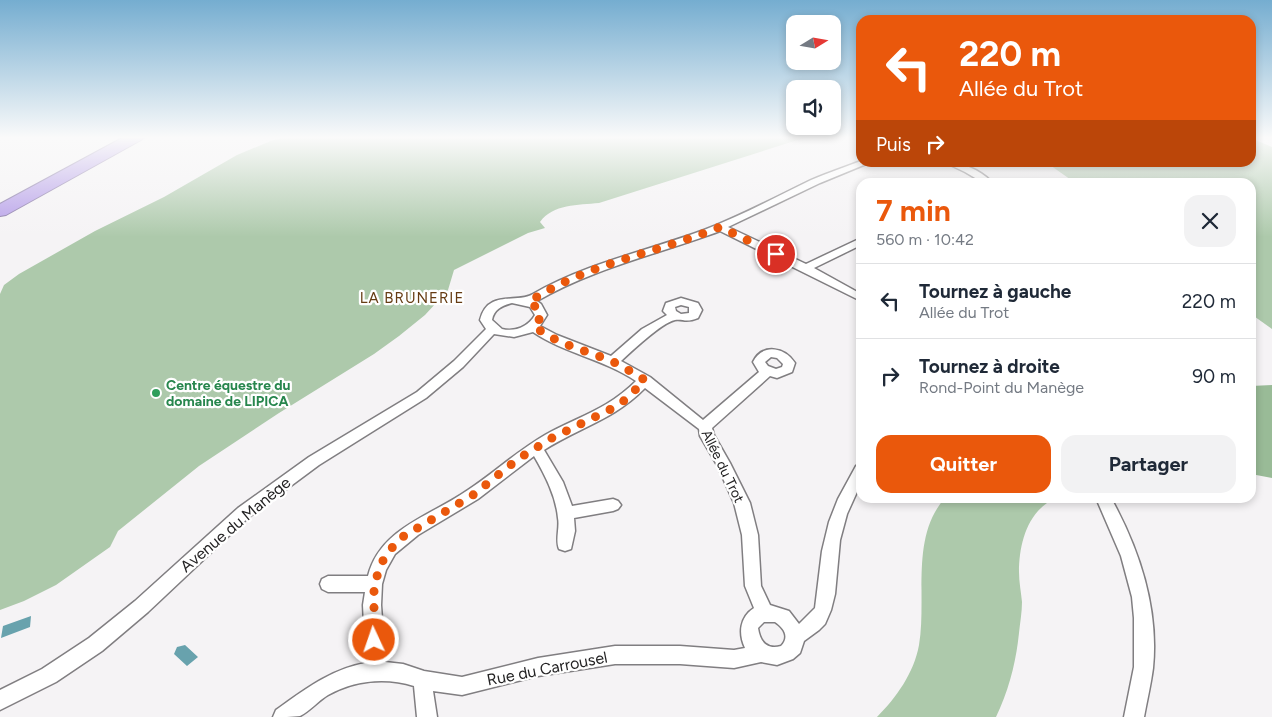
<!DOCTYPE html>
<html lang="fr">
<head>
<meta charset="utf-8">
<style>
  :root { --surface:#fff; --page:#f2f2f3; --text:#1f2937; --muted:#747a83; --line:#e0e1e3; --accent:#ea580c }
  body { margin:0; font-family:Figtree,sans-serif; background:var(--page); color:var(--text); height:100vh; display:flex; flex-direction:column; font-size:19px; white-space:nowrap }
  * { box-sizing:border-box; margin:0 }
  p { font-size:16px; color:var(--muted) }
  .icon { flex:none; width:28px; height:28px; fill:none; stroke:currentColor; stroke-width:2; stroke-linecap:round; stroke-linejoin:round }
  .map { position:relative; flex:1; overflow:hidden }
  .panel { position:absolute; left:856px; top:178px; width:400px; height:325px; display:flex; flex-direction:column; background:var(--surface); border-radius:15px; box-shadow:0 2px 8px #0003 }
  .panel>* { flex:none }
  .top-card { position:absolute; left:856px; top:15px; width:400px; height:152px; border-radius:15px; box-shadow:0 2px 8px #0003; background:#ea580c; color:#fff; overflow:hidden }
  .needle { width:32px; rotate:79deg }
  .fabs { position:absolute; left:786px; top:15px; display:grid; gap:10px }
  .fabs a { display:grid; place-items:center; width:55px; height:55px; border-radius:10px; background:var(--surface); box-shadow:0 2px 8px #0003; font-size:25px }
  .pin { position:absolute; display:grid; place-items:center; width:42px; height:42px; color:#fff; margin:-21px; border:2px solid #fff; border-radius:50%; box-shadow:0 1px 5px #0007 }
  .me { position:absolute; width:55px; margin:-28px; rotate:357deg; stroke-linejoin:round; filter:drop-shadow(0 0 4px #0008) }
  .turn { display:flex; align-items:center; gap:18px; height:105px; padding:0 20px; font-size:22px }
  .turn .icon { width:65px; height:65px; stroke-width:2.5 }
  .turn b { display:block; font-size:35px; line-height:42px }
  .then { display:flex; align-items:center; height:48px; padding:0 20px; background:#0003; gap:10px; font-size:19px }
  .round { display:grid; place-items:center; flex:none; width:52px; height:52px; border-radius:15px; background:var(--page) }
  .head { display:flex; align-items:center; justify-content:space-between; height:85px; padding:0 20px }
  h1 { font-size:30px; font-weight:700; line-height:38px; color:var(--accent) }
  .action { display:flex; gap:10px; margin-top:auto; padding:10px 20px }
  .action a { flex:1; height:58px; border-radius:15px; background:var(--accent); color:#fff; font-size:20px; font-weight:700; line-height:58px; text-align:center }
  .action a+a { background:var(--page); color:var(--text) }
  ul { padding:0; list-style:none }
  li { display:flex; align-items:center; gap:15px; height:75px; padding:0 20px; border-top:1px solid var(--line) }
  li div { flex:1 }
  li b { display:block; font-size:19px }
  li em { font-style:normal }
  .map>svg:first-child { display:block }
  .green { fill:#adc9ab }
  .forest { fill:#99bb97 }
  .water { fill:#68a2ad }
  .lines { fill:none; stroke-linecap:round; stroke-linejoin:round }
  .street-casing { stroke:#807e81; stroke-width:3 }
  .highway-casing { stroke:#8272a3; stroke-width:2 }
  .street { fill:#fff; fill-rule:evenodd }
  .highway { fill:#b49ce8; fill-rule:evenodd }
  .route { stroke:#ea580c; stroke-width:9; stroke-dasharray:0 16.2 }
  .leisure-dot { fill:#2e9e5b; stroke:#fff; stroke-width:2 }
  .labels { text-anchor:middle; stroke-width:4.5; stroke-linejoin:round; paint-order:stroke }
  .leisure-label { font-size:14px; font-weight:bold; fill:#27864d; stroke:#fff; text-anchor:start }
  .street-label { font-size:14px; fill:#242324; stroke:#fff }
  .neighbourhood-label { font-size:15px; letter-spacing:1px; fill:#663c13; stroke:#fff }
  .near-street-label { font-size:16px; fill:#242324; stroke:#fff }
</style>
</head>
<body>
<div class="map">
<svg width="1272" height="717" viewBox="0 0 1272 717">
  <rect width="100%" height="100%" fill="#f5f3f5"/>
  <!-- green -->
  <path class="green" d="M293,137H807L599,203C578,205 553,204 540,222L545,228L528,233L454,270L448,290L425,315L399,336L374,354L279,413L199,466L118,531L110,547L56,585L24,601L0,610V294L4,285L19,274L95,231L164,197L237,155L273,140Z
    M1251,138L1272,147V329L1251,314V182H1074L1047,163L1251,162Z
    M945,498H1056C1028,510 1019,543 1019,572C1019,582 1021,592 1022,602C1022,612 1020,623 1019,633C1016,662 1009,690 996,717H877C896,698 914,673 919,645C927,598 910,537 945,498Z"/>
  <!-- forest -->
  <path class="forest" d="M1272,385V478L1251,474V386Z"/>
  <!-- water -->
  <path class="water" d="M31,616L30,627L1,638L3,626Z
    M185,645L198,657L187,666L174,654L177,647Z"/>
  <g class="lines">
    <!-- street casing -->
    <g class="street-casing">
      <path id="street" d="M861,161L871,162L820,183L728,227L806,264L861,238V245L814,268L861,294V301L720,231C658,254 594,268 537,301L541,304L547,315L540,326L557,335L611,356L642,329L667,315L663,311L666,303L681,298L698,303L702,310L698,318C686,323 684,319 675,320C661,323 632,351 621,361L650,377L703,420L759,372L753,362C762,343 785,347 795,363L792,372L777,378L770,376L712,428L714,435L730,463L750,503L758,535L761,586L770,605L789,611L799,624L815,608L822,551L829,522L838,499L856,466L861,464V483L847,514L840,540L835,594L831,610L825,624L819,630L804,641L800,653L793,659L777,665L761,662L734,668L680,664H615L538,676L462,695L433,691L437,717H417L414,686C386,677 354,680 328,695C318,701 310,711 300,716C293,717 281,717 273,717L276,710C304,690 331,669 366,663L363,605L365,592H328L322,589L320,584L322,579L328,576H368C380,528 431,516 468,490C495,472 516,452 545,435C579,416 607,410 636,381C603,359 564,353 533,332L514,337L494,334L463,367L426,398L319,465L249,517L148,612L102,651L56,682L0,710V690L42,669L89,638L135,601L238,508L309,457L417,392L454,361L486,329L480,320C488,289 516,304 533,294C587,263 647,251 704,230C741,216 776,197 811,180C827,173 845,167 861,161ZM512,303L530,307L535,315C528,327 515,332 502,329L492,320C494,309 502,306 512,303ZM681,305L689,307V313L681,314L676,311L675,307ZM771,357L777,358L783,364L782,367L776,369L768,366L765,362ZM645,388L699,429L700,436L717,465L734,503L742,535L745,586L754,608C740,617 738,633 745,648L734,650L680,646H615L538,658L462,677L424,671L403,664L385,662L381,605L382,584L386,570L395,554L418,535L478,499L534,456C545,475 556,496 558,518C560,528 555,540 559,549L565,551L571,549L575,531L574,518L613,511L618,509L621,505L618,501L613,499L572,506L563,482L544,450C580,427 615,419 645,388ZM764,622H775C784,628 790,637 781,646C767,650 760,642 758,628Z
        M944,162C961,162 979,169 992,182H982L965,172Z
        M1096,498H1111C1139,549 1159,608 1153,668C1151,684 1147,700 1144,717H1124L1134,667V618L1132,597L1121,556Z"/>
    </g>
    <!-- highway casing -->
    <g class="highway-casing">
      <path id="highway" d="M124,137H144L141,140L6,215L0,216V204Z"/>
    </g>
    <!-- street -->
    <use href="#street" class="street"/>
    <!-- highway -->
    <use href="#highway" class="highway"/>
  </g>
  <!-- sky -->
  <linearGradient id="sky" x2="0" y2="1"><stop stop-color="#75add0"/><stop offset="0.58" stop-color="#fafafa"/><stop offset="1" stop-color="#fafafa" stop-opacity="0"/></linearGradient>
  <rect width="1272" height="237" fill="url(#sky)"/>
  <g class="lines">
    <!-- route -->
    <path class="route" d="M374,640V584L384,558L399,539L473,495L518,459L552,438L611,409L625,400L645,380C634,374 623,366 611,361C585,350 556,344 534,326C539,321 541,318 540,310L529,302C587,263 657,253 720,227L776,254"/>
  </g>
  <!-- markers -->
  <circle class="leisure-dot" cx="156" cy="393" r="5"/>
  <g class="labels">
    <!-- leisure labels -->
    <g class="leisure-label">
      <text x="166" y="390">Centre équestre du<tspan x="166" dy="16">domaine de LIPICA</tspan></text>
    </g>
    <!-- street labels -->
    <g class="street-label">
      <text transform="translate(723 466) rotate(64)" y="5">Allée du Trot</text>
    </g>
    <!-- neighbourhood labels -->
    <g class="neighbourhood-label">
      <text x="412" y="303">LA BRUNERIE</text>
    </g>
    <!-- near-street labels -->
    <g class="near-street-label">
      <text transform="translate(235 524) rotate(-40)" y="6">Avenue du Manège</text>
      <text transform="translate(547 668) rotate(-11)" y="6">Rue du Carrousel</text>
    </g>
  </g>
</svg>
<div class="fabs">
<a><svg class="needle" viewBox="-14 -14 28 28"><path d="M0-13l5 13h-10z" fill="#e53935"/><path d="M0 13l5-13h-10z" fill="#747a83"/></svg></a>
<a><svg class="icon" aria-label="sound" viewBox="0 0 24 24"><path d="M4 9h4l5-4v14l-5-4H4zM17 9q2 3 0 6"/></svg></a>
</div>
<div class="pin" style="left:776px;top:254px;background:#d93025"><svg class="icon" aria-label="arrive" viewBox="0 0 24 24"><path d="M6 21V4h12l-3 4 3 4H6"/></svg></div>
<svg class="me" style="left:374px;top:640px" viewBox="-20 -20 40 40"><circle r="17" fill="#ea580c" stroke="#fff" stroke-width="3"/><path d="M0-11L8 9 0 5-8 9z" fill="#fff"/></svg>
<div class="top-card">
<div class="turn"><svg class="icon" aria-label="left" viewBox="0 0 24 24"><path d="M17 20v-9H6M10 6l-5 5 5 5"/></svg><div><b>220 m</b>Allée du Trot</div></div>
<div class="then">Puis<svg class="icon" aria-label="right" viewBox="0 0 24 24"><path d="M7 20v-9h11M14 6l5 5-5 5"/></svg></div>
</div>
<section class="panel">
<div class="head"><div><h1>7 min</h1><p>560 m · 10:42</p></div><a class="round"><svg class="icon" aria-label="close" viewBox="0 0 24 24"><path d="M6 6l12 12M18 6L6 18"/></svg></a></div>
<ul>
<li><svg class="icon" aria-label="left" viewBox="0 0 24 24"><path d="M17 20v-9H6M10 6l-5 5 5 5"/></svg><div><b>Tournez à gauche</b><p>Allée du Trot</p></div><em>220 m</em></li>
<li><svg class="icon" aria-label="right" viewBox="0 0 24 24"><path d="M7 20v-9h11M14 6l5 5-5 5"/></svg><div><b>Tournez à droite</b><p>Rond-Point du Manège</p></div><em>90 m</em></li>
</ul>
<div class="action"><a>Quitter</a><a>Partager</a></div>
</section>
</div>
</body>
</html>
